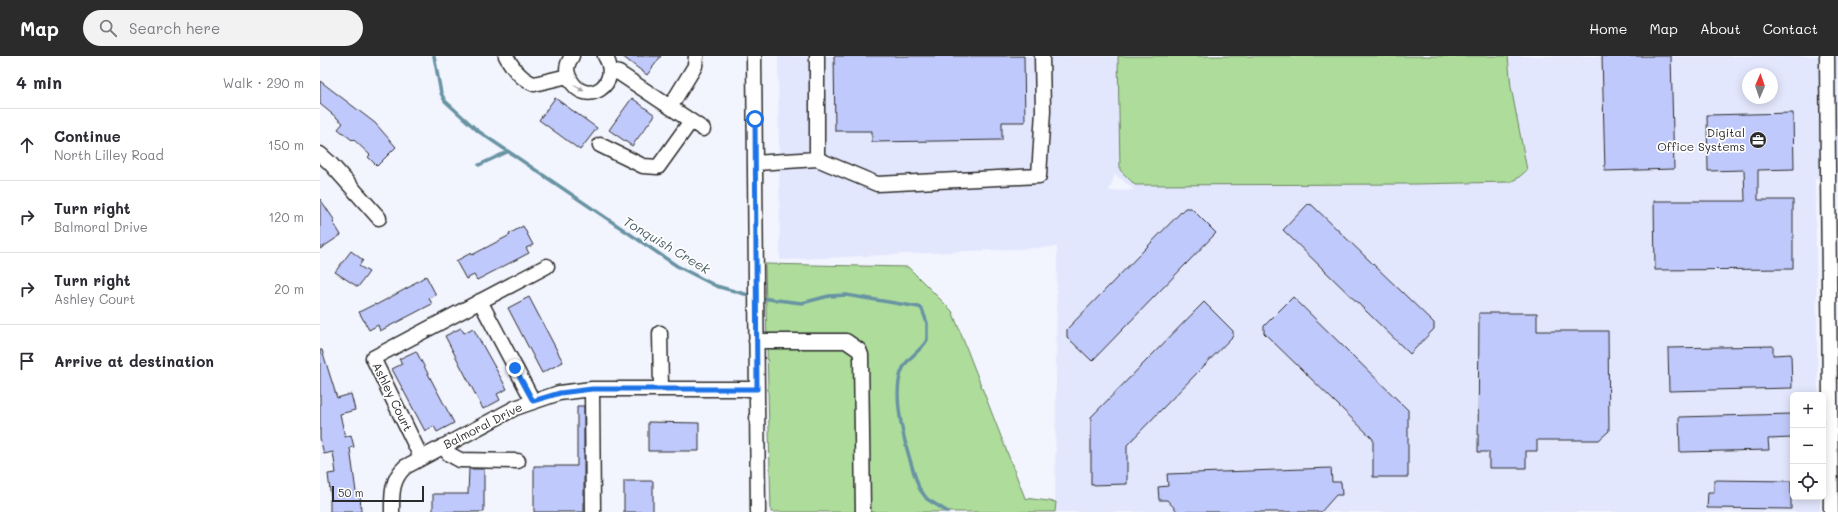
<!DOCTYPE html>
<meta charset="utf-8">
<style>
:root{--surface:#fff;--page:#f2f2f3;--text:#2b2b33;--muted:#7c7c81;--line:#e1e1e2;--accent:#2b2b2b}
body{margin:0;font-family:Mali,sans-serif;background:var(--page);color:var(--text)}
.controls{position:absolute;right:12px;bottom:12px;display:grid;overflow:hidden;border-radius:6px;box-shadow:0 2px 10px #0003}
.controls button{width:36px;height:36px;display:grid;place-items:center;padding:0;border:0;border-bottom:1px solid var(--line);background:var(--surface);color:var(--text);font:20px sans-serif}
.compass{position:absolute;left:1422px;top:12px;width:36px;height:36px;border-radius:50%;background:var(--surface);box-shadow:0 2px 10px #0003;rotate:2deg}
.scale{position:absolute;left:12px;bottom:10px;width:92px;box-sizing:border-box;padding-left:4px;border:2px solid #2b2b2b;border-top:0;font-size:11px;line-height:14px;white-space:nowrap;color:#2b2b2b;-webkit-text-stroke:3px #fff;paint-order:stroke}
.stop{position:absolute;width:12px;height:12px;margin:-9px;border:3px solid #1a73e8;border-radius:50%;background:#fff}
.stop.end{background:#1a73e8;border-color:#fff;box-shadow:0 1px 4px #0008}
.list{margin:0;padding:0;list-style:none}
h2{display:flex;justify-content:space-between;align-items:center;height:52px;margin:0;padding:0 16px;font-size:17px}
h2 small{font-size:13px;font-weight:400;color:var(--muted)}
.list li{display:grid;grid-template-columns:26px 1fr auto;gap:12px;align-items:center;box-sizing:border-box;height:72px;padding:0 16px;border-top:1px solid var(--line)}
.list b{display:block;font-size:15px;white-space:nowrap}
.list p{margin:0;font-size:13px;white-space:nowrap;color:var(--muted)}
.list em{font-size:13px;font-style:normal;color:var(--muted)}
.icon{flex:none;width:22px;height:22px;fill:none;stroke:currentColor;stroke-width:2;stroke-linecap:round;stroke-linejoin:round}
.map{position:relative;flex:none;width:1518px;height:456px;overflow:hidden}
header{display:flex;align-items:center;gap:24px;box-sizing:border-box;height:56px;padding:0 20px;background:var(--accent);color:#fff}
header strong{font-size:19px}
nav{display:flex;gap:22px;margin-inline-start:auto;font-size:14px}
.search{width:280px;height:36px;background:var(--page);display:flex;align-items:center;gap:10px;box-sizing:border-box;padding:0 14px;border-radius:22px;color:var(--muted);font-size:15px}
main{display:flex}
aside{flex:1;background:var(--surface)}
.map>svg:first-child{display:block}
.built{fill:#e3e7fd;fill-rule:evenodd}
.green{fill:#addc9b;stroke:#6c8463}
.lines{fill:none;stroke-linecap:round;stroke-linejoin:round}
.stream{stroke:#6893a3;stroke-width:3.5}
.building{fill:#c0c9fb;stroke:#2b2b2b}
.minor-casing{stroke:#2b2b2b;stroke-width:17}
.minor{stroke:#fff;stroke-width:14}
.oneway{fill:#a0a0a0}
.route{stroke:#1a73e8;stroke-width:5}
.labels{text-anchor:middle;stroke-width:3.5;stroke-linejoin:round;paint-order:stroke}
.poi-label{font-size:12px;fill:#2b2b2b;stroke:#fff;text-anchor:end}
.street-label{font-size:12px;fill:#2b2b2b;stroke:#fff}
.water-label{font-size:13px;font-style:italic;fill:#4a5f67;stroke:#fff}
</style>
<header>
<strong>Map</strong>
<div class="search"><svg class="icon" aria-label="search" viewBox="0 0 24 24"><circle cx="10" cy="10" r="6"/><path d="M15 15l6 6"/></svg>Search here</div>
<nav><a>Home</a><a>Map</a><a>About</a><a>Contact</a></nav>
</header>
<main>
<aside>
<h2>4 min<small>Walk · 290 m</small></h2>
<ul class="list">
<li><svg class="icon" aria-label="ahead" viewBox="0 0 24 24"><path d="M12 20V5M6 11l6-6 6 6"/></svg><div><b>Continue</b><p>North Lilley Road</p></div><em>150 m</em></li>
<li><svg class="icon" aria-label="right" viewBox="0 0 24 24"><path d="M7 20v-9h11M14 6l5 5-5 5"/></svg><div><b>Turn right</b><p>Balmoral Drive</p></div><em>120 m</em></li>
<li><svg class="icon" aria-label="right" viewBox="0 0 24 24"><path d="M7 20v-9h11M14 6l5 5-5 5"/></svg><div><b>Turn right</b><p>Ashley Court</p></div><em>20 m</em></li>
<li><svg class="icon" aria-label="arrive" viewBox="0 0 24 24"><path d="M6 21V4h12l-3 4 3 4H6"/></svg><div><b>Arrive at destination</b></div></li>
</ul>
</aside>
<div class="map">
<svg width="1518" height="456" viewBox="0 0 1518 456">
<rect width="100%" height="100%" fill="#f2f4fe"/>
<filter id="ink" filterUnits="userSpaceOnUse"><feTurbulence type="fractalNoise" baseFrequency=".025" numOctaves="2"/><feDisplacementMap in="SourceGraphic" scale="8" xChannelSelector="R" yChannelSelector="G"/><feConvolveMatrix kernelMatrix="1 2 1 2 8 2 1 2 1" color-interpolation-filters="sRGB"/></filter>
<g filter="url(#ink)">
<path class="built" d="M458 0H1518V123H1495L1498 339H1473V441H1500V456H735L737 191 460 204ZM1428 18H1452V42H1428ZM795 118 813 133V134L789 135Z"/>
<path class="green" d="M798 0H1188L1191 31 1207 114 1198 122 1190 126 1097 128 815 129 800 114Z
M445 208 588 211 632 255 705 442 736 446 735 456H451Z"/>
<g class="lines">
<path class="stream" d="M114 0 121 37 125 45 158 75 357 210 396 230 432 240
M159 109 187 96
M440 242 482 247 509 240 526 239 599 251 602 253 607 267V284C601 295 588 301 583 312 569 340 589 403 599 432L607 443 628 456"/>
</g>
<path class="building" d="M302 0H341L327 19Z
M514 0H704L705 66H682V84L552 86V75H515Z
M1282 0H1351L1354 113 1285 115Z
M0 25 55 67 76 91 57 110 48 101 50 99 33 83 32 84 18 73 23 67 0 48Z
M235 42 277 72 260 94 219 64Z
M312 42 335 59 312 90 289 74Z
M1473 57 1474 113 1438 114V144H1473V213L1335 214 1334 145H1425L1424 114 1388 115 1387 59Z
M0 143 15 165 13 166 21 179 0 193Z
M988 148 992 149 1114 267V273L1090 298 963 174Z
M865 152H871L896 177 772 305 747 281V273Z
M203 170 213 189 206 192 209 197 157 224 154 219 146 223 136 205 151 197 152 199 190 179 189 178Z
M31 195 43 204 39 210 49 216 38 231 15 216Z
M106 220 116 239 109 242 112 248 60 275 58 269 49 274 39 256 55 248 56 249 93 229V228Z
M209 241 243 306 222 317 188 252Z
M973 241 1088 354V421H1053V383L944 277V270Z
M884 246 913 275V280L807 389V428L771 429V361Z
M1159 257H1217V275H1288L1289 375 1279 384H1217V395H1206V412H1169V396H1158Z
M141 272 144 277 153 272 187 333 177 338 180 344 163 353 125 280Z
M1453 290V299L1471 298 1472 332 1349 335 1348 292Z
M0 294H2L17 342 31 338 35 354 20 358 25 381 31 379 34 391 30 392 36 436H40L41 456H10V443H11L8 418 16 417 13 396 4 398 0 382Z
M96 295 134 367 117 376 114 370 105 375 72 313 82 308 79 303Z
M257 350H264V456H214V410H257Z
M1472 358V382L1448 383 1449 394 1360 396 1359 361Z
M328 366 379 367V395H328Z
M1011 412 1012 426H1021L1022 439H1016L1001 456H858L847 444H839L838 431 848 430 847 418Z
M149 413H164V456H113V438H148Z
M1394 424 1471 425V453L1387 452 1388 436H1394Z
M304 425H333V456H304Z"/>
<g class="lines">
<g class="minor-casing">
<path id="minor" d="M186 0C192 11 202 24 214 28L248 20
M252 0C247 8 245 14 250 23 265 53 303 28 285 0
M434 0 438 456
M1507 0 1511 456
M291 15 299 17 383 73
M350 51 375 10 376 0
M280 89 323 110 338 111 371 65
M0 98 10 107 59 162
M497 103V0
M435 107 497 103 557 128 719 120 723 55 722 0
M160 245 213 345
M340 277 341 333
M436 285H526L539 294 541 299 543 456
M272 333 273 456
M123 390 129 398 140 404 198 405
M101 401 53 302 227 210
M72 456C72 439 71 424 85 411L195 352 239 337 272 333H437"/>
</g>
<use href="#minor" class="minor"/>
</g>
<defs><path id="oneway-solid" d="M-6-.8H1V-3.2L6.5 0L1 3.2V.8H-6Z"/></defs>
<use class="oneway" href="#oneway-solid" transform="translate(259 32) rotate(31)"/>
</g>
<g class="lines" filter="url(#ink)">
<path class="route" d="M195 312 213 345 240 337 272 333H437L435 63"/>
</g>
<defs>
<g id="office-disc" transform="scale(0.9)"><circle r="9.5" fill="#2b2b2b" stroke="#fff"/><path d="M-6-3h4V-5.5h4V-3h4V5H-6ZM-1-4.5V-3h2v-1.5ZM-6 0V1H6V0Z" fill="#fff"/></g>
</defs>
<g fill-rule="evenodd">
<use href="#office-disc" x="1438" y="84"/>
</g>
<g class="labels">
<g class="poi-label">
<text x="1425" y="81">Digital<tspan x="1425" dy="14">Office Systems</tspan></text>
</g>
<g class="street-label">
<text transform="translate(72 341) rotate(64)" y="4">Ashley Court</text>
<text transform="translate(163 370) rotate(-27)" y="4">Balmoral Drive</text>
</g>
<g class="water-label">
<text transform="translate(347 189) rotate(31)" y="5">Tonquish Creek</text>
</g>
</g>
</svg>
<div class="controls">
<button>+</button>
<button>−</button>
<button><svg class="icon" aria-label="locate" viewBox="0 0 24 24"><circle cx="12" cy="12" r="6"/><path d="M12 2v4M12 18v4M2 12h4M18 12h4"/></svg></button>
</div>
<svg class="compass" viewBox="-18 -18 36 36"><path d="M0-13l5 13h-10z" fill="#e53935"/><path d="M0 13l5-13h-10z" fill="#7c7c81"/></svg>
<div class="scale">50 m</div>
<div class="stop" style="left:435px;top:63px"></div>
<div class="stop end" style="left:195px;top:312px"></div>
</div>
</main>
